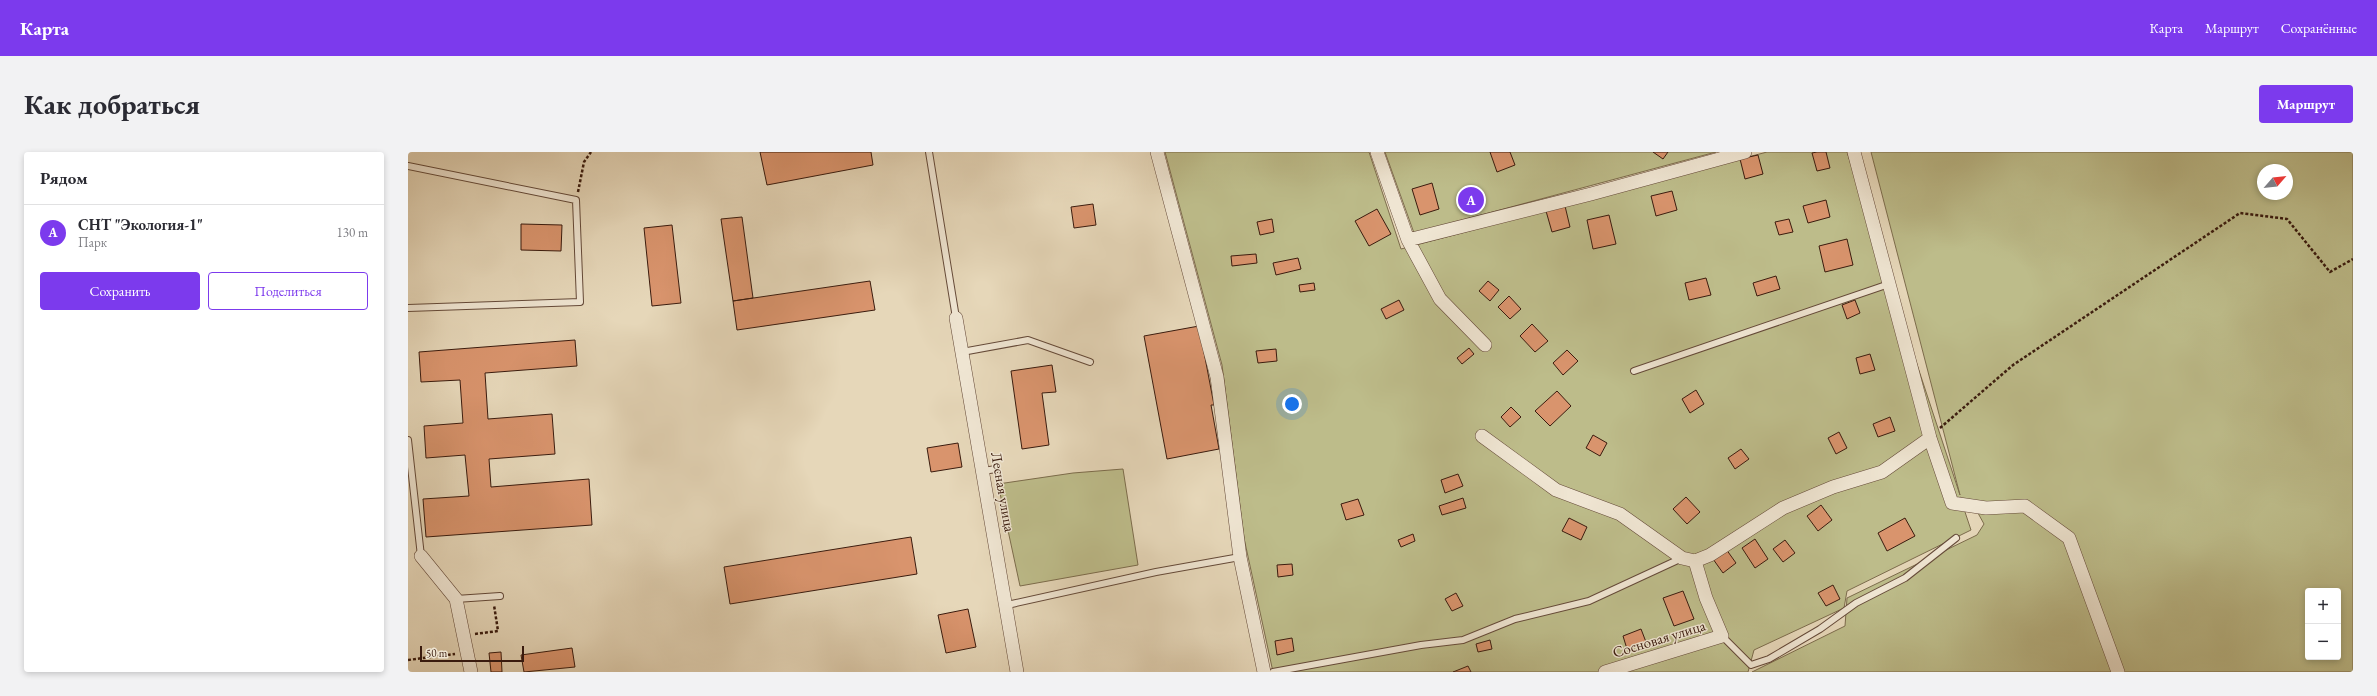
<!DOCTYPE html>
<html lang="ru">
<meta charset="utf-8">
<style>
:root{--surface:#fff;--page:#f2f2f3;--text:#2b2b33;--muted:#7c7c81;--line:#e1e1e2;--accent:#7c3aed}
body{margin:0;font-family:"EB Garamond",serif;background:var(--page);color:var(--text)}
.controls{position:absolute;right:12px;bottom:12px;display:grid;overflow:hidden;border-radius:4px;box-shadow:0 2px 6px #0003}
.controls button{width:36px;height:36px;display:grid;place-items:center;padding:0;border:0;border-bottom:1px solid var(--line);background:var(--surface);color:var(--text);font:20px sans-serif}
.compass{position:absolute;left:1849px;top:12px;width:36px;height:36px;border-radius:50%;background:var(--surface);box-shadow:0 2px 6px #0003;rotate:62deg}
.scale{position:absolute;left:12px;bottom:10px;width:104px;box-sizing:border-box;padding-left:4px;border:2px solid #3a1b0e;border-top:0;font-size:11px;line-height:14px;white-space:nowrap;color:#3a1b0e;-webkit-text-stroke:3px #efe5d2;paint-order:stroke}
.you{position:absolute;left:884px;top:252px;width:14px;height:14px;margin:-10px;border:3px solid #fff;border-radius:50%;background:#1a73e8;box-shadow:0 0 0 6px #1a73e833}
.badge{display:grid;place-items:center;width:26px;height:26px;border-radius:50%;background:var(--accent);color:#fff;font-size:13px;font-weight:700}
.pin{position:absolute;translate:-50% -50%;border:2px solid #fff;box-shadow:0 1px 4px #0006}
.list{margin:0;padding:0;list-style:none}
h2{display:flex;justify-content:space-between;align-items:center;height:52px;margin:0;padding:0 16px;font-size:17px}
h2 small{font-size:13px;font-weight:400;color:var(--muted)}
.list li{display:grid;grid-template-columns:26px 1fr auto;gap:12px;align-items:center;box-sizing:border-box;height:56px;padding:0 16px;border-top:1px solid var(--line)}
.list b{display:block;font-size:15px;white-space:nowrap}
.list p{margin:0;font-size:13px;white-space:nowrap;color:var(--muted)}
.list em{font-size:13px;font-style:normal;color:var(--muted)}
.actions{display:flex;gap:8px;padding:12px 16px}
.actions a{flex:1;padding:9px 0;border:1px solid var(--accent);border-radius:4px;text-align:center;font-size:14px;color:var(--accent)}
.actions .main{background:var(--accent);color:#fff}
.map{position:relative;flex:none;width:1945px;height:520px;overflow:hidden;border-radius:4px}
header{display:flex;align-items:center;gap:24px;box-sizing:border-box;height:56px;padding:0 20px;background:var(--accent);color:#fff}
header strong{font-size:19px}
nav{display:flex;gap:22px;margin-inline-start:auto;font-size:14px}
.intro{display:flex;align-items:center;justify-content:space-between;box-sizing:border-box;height:96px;padding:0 24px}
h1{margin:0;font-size:28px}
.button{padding:10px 18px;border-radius:4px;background:var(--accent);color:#fff;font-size:14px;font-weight:700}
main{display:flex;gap:24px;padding:0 24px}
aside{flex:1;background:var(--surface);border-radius:4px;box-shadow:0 2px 6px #0003}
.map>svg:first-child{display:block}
.green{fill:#bdbc8a;stroke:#7c6c4c;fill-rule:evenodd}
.building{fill:#d9946d;stroke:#3a1b0e}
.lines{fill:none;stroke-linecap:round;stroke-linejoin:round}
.lane-casing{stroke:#654a39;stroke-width:8}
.street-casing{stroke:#654a39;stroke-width:14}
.path{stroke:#3a1b0e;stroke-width:2.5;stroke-dasharray:3 2;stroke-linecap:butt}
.lane{stroke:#efe5d2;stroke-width:6}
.street{stroke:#efe5d2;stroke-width:13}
.labels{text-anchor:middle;stroke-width:3;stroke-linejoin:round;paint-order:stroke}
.street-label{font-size:15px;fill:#3a1b0e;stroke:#efe5d2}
</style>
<header>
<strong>Карта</strong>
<nav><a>Карта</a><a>Маршрут</a><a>Сохранённые</a></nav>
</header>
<div class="intro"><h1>Как добраться</h1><a class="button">Маршрут</a></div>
<main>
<aside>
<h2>Рядом<small></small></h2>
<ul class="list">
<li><span class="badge">A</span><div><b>СНТ &quot;Экология-1&quot;</b><p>Парк</p></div><em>130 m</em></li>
</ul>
<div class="actions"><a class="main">Сохранить</a><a>Поделиться</a></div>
</aside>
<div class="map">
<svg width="1945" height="520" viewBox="0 0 1945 520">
<rect width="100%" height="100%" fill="#e6d7b9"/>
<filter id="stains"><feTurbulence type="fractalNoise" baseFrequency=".005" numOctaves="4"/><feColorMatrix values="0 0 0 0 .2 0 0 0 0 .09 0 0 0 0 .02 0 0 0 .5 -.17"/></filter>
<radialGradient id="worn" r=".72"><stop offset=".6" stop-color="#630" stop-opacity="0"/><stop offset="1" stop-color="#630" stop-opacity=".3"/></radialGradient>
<path class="green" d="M757 0H961L993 97 1359 0H1439L1552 343 1463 0H1945V520H1344L1437 474 1439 446 1569 383 1576 372 1565 352 1552 345 1563 378 1439 439 1436 456 1346 498 1340 520H865L836 386 814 213ZM1855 18H1879V42H1855ZM1900 439H1930V505H1900Z
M977 0H1308L1006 81Z
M715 317 730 413 612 434 590 332 665 321Z"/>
<path class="building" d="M352 0H463L465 13 359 33Z
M1082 0H1102L1107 13 1089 20Z
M1245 0H1260L1255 7Z
M1409 0H1418L1422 16 1409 19 1404 1Z
M1350 3 1355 22 1337 27 1332 7Z
M1024 31 1031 57 1012 63 1004 37Z
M1264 39 1269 58 1248 64 1243 44Z
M1418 48 1422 65 1400 71 1395 54Z
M685 52 688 73 666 76 663 55Z
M1157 54 1162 75 1144 80 1138 59Z
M969 57 983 82 961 94 947 69Z
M1201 63 1208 92 1185 97 1179 68Z
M334 65 345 146 325 149 313 67Z
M864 67 866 80 852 83 849 70Z
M1381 67 1385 80 1371 83 1367 70Z
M113 72 154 73 153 99 113 98Z
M264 73 273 151 244 154 236 76Z
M1439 87 1445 113 1417 120 1411 94Z
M848 102 849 111 824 114 823 104Z
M890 106 893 117 868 123 865 111Z
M1368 124 1372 137 1349 144 1345 131Z
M1298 126 1303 143 1281 148 1277 131Z
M462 129 467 158 329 178 325 149Z
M1080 129 1091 138 1082 149 1071 139Z
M906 131 907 138 892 140 891 133Z
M1101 144 1113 157 1102 167 1090 155Z
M991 148 996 158 978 167 973 157Z
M1447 148 1452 161 1439 167 1434 153Z
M1124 172 1140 189 1127 200 1112 184Z
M791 174 806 253H803L811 297 759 307 736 184Z
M167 188 169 214 77 221 80 267 144 262 147 302 81 307 83 335 181 327 184 373 18 385 15 347 61 344 57 303 18 306 16 274 55 271 52 228 13 230 11 200Z
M1061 196 1066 202 1054 212 1049 206Z
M868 197 869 209 850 211 848 199Z
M1159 198 1170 209 1155 223 1145 211Z
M1462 202 1467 218 1452 222 1448 206Z
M644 213 648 240 634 241 641 293 614 297 603 219Z
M1288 238 1296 252 1282 261 1274 247Z
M1149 239 1163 254 1142 274 1127 259Z
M1103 255 1113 265 1102 275 1093 265Z
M1482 265 1487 279 1470 285 1465 272Z
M1431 280 1439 296 1428 302 1420 286Z
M1185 283 1199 291 1192 304 1178 296Z
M550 291 554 315 523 320 519 296Z
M1333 297 1341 307 1327 317 1320 306Z
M1050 322 1055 334 1037 341 1033 328Z
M1278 345 1292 360 1279 372 1265 357Z
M1055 346 1058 356 1034 363 1031 354Z
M950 347 956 363 938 368 933 352Z
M1413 353 1424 368 1410 379 1399 364Z
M1161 366 1179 375 1173 388 1154 379Z
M1497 366 1507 384 1479 399 1470 381Z
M1005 382 1007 389 993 395 990 388Z
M503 385 509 422 322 452 316 415Z
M1347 387 1360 407 1347 416 1334 396Z
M1377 388 1387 401 1375 410 1365 397Z
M1318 397 1328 411 1315 421 1305 407Z
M884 412 885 423 870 425 869 413Z
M1425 433 1432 447 1418 454 1410 441Z
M1275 439 1286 467 1266 474 1255 446Z
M1048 441 1055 454 1044 459 1037 447Z
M560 457 568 495 538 501 530 463Z
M1233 477 1238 490 1219 497 1215 484Z
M884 486 886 499 869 503 867 489Z
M1082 488 1084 497 1070 500 1068 492Z
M164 496 167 515 116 520 113 503Z
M93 500 94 520H83L81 501Z
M1060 514 1063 520H1045Z"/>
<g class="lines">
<g class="lane-casing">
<path id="lane" d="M521 0 548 166
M0 14 168 48 172 150 0 156
M554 200 620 188 682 210
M1226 219 1481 132
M0 288 13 404
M575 319 588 317
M48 447 92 444
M599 453 748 420 832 405
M1314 484 1343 513 1361 507 1412 477 1448 451 1497 426 1548 386
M865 520 1013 493 1055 488 1107 467 1181 449 1274 406"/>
</g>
<g class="street-casing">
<path id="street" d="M749 0 809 225 832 405 856 520
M969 0 1000 88 1183 42 1337 0
M1446 0 1522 286 1544 351 1578 356 1617 354 1661 386 1710 520
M1000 88 1032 147 1077 193
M548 166 609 520
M1074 284 1148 338 1212 362 1274 406 1287 409
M13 404 48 447 63 520
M1197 520 1314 484 1298 446 1287 409 1302 403 1375 356 1425 335 1474 320 1522 286"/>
</g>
<path class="path" d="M170 40 176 10 183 0
M1532 276 1605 213 1832 61 1879 67 1922 120 1945 107
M67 482 90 479 86 453
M0 508 47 502"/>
<use href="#lane" class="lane"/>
<use href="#street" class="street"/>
</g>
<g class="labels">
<g class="street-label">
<text transform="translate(595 340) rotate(80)" y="5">Лесная улица</text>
<text transform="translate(1251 487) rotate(-17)" y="5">Сосновая улица</text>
</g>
</g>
<rect width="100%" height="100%" filter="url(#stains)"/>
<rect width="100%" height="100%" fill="url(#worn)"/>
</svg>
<div class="controls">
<button>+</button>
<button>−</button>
</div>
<svg class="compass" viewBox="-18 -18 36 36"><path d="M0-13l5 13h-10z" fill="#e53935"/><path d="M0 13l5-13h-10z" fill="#7c7c81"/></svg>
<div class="scale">50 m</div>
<div class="you"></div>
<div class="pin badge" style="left:1063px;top:48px">A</div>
</div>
</main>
